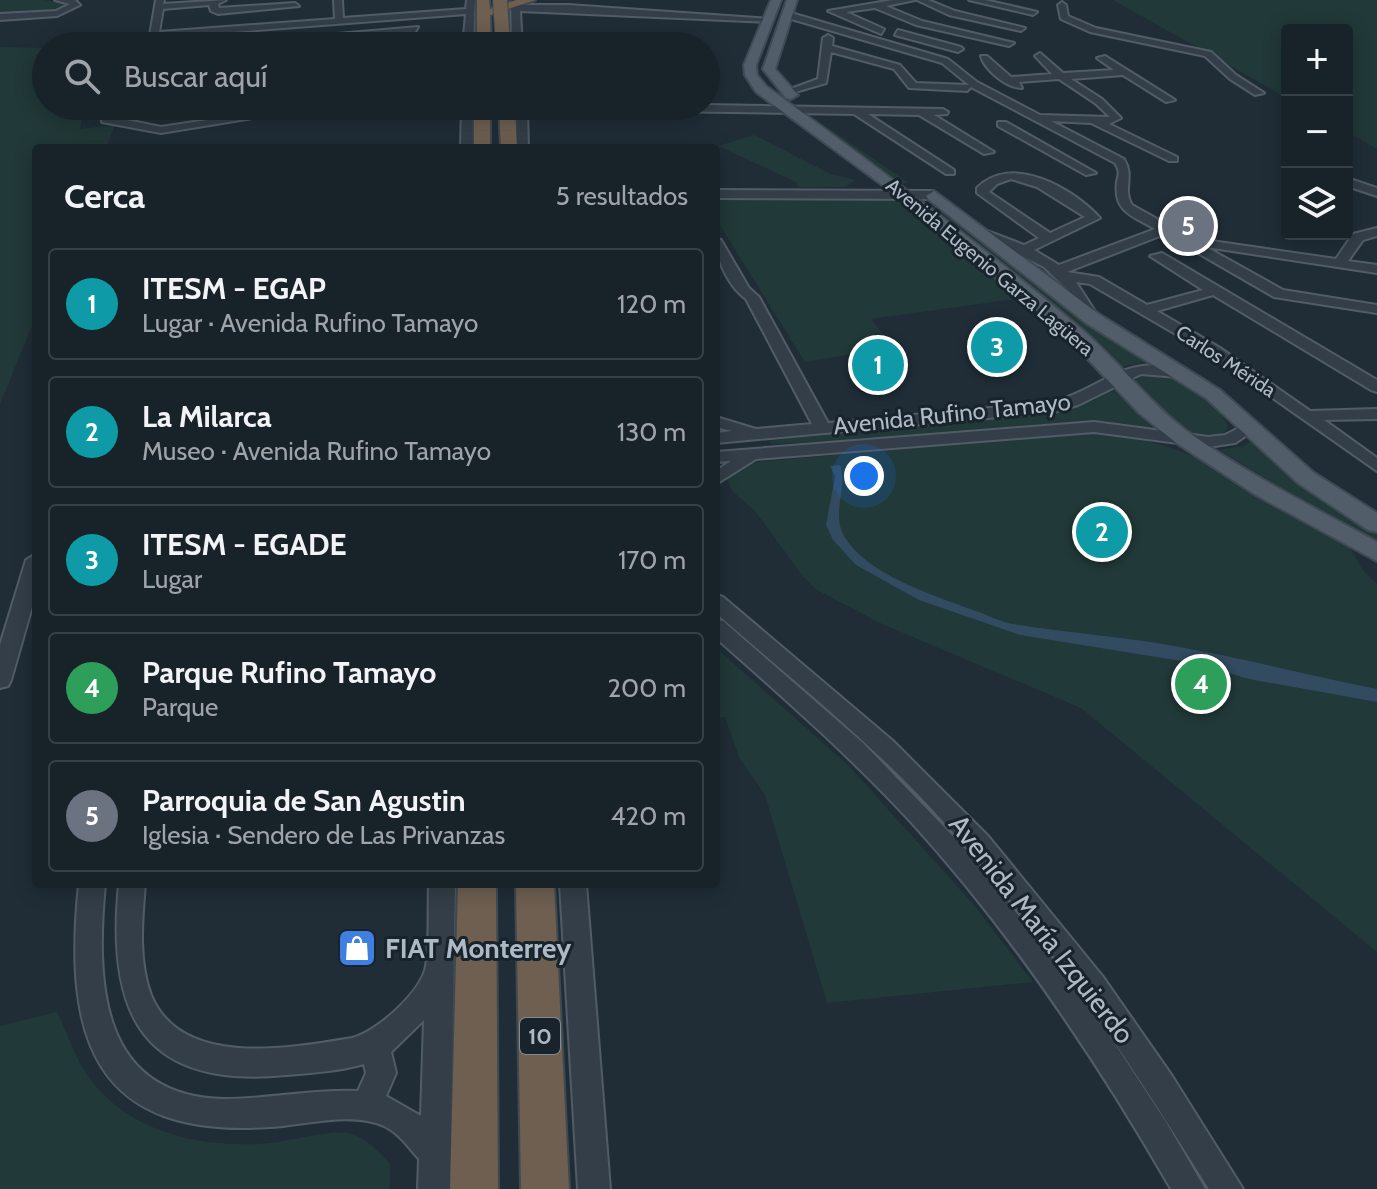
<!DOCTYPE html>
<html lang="es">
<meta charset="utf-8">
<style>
:root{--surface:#182229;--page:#252f35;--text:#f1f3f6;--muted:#9fa4a8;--line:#363f46;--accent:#b45309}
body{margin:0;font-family:Cabin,sans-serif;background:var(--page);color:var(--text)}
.controls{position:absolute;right:24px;top:24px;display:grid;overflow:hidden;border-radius:8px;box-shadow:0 4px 20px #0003}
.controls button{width:72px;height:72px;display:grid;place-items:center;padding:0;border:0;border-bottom:2px solid var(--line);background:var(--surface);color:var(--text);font:40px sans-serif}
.you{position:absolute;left:864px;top:476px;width:28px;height:28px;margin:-20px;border:6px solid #fff;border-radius:50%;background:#1a73e8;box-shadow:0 0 0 12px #1a73e833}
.badge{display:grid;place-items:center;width:52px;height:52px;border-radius:50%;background:var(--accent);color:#fff;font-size:26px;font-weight:700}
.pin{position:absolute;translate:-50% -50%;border:4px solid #fff;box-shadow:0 2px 8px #0006}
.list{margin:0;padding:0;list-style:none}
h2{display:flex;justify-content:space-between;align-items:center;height:104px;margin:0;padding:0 32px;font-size:34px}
h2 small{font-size:26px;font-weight:400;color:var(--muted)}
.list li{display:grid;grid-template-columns:52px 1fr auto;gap:24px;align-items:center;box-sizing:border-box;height:112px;margin:0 16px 16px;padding:0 16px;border:2px solid var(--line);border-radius:8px}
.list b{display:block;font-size:30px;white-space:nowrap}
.list p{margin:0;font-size:26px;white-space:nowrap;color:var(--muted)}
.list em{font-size:26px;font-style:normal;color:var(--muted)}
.icon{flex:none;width:44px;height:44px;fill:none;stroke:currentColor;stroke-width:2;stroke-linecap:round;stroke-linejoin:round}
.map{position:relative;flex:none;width:1377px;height:1189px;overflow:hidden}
.search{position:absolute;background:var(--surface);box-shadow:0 4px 20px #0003;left:32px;top:32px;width:688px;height:88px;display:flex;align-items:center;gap:20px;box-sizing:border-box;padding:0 28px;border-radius:44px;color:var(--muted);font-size:30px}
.panel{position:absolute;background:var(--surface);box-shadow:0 4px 20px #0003;left:32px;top:144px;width:688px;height:744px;border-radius:8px}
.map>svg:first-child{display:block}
.green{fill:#213938}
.water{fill:#324b60}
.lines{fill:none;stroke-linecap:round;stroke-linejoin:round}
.minor-casing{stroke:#515c66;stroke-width:4}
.major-casing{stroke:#404a54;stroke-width:4}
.highway-casing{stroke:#3e4952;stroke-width:4}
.minor{fill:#333e48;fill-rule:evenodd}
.major{fill:#515d68;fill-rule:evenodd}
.highway{fill:#6e5f50;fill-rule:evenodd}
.highway-bridge-casing{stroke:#3e4952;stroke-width:16;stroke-linecap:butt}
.highway-bridge{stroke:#6e5f50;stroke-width:14}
.labels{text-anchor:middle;stroke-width:6;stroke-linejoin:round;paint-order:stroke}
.far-street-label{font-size:20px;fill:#adb9c5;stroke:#19232c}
.shield{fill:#19232c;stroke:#818c97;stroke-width:2}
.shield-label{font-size:22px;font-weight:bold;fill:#adb9c5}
.street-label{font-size:24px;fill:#adb9c5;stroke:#19232c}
.near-street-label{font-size:28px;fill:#adb9c5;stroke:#19232c}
.near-poi-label{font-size:28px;font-weight:bold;fill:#adb9c5;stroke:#19232c;text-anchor:start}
</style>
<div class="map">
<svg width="1377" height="1189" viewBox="0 0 1377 1189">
<rect width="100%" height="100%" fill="#202d37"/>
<path class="green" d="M0 0H43L72 4 54 13 0 17Z
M1113 0H1377V149L1347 132V30H1287V98Z
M0 47 46 48V106H84L80 129 115 125 106 148H36V316L0 404Z
M807 117 814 118 909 183 899 184Z
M754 135 831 174 855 180 846 187H798L796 182 718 146Z
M716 197 896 199 1021 298 871 319 893 347 805 362 716 219Z
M935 205 943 207 1085 323 1148 361 1115 369 930 208Z
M1148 374C1177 375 1216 399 1228 426L1226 431C1190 450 1155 408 1134 383L1138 377Z
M1109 387 1150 423 1151 429C1092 417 1034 425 974 430 907 436 839 442 772 444L770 441 827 432 1060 412 1095 400Z
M1076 433C1167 434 1215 464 1291 509 1307 519 1331 528 1344 541 1357 555 1359 572 1377 583V952L1081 708 882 624 817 590 802 575 755 511 732 491 727 479 757 462Z
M1252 441H1257L1307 490 1377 534V546L1219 450 1243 446Z
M716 648 849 766 975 906 1033 982 827 1003 765 795 739 757 725 717 716 718Z
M57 1012C67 1032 74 1055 86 1073 126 1135 211 1151 279 1142 297 1139 337 1129 352 1134 369 1140 379 1152 390 1164V1189H0V1026Z"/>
<path class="water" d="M840 465C848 487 831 514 844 536 867 575 933 595 973 610 986 614 1000 622 1013 624 1062 632 1114 636 1163 644 1235 656 1306 675 1377 689V702L1249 679 1194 663 1020 635 919 600 856 565 833 540 826 525 835 477 830 466Z"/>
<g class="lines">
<g class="minor-casing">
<path id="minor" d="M55 0H75L80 5 57 16 0 20V14L56 11 70 4Z
M156 0H164L163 4 226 0 218 4 219 8 295 3 299 6 218 14 211 11 209 5 163 9 159 32 335 19 334 0H342L343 18 466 9 467 0H475L473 46H463L466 14 154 38 150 35Z
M511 0H519V5H568L771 19 767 22 520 11 522 46H512Z
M893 0H915L886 6 922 21 1014 43 1009 46 916 25 875 8 846 12 884 29 881 34 828 11Z
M917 0H928L955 11 1025 28 1021 31 949 15Z
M969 0H985L1037 12 1033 15Z
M1062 2 1066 5 1068 16 1096 28 1211 52 1236 75 1264 93 1255 95 1230 79 1205 56 1090 32 1061 19 1058 5Z
M791 13 948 59 977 82 1040 115 1110 117 1095 103 1059 79 1019 82 1022 88C1006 88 984 69 981 56H987L1011 77 1052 74 1035 56 1040 53 1063 73 1114 70 1097 58 1105 56 1175 100 1166 102 1123 75 1071 79 1102 99 1121 118 1109 124 1177 157V161H1169L1091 123 1051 121 1124 159C1135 177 1122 189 1132 205L1191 238 1336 259 1353 234 1377 228V236L1363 240 1348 261 1377 265V273L1206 247 1283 290 1377 305V313L1274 297 1165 234 1067 272 1099 277 1147 305 1203 290 1150 256 1162 253 1377 380V392L1371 390 1213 295 1157 311 1220 348 1310 411 1377 409V419L1324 420 1377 458V471L1210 354 1090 284 1076 282 1100 319 1098 322H1088L1068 290 1044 267 979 234 985 230 1024 245 1039 238 977 193V188C1011 153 1073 188 1100 218L1034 250 1059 265 1155 229C1133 216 1113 212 1117 182 1119 174 1120 171 1115 163L971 87 967 91 909 88 894 69 831 52 826 83 785 95V91L818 79 823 38 828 35 833 38 832 46 900 65 916 83 969 85 942 63 788 18ZM1011 179 1037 187 1085 217 1050 233 989 192 997 184Z
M418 27 415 32 296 41 291 38Z
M898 30 961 47 963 49 958 52 895 35Z
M412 41 415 46H384Z
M123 42 126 43 128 46H118Z
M706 105 943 109 948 112 947 114 934 115 994 152 984 154 919 115 868 114 954 170V174H946L854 114 527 109 528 148H516L517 106Z
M103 106H113L112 117 161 127 300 106H326L161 133 102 122Z
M462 106H472L473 148H461Z
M998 122H1006L1096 173 1086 175 998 126Z
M1347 178 1377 188V196L1347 186Z
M716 190 932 191 938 195 932 199 716 198Z
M716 239 721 240 749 288 759 297 828 423 1053 402C1106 387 1121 354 1184 369L1186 372 1178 377 1141 374 1078 405 1054 412 716 443V433L732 431 716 427V417L756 429 812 424 746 299C729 287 716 260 716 239Z
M1094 422 1208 437 1225 435 1251 422 1259 427 1235 443 1208 447 1094 432 756 459 716 484V471L731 461 716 462V452Z
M36 554V593L11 680 8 686 0 688V645L26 560Z
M716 595 723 597 893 741 988 836 1103 977 1172 1076 1243 1189H1209C1126 1055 1039 924 931 808 865 737 789 677 716 613Z
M716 619 723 621 863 743 973 857 1094 1012 1166 1122 1205 1189H1171C1096 1059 1012 933 911 822 850 756 783 697 716 638Z
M79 884H105C96 980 98 1096 224 1099 269 1099 314 1089 358 1091L366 1073 364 1064C339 1071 312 1073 286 1075 142 1089 106 1014 119 884H145C142 920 138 960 151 995 181 1069 291 1048 352 1038 377 1032 422 991 426 966 430 940 428 911 429 884H455L450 1189H418L419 1159C409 1148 399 1133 384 1126 352 1111 305 1125 270 1127 93 1139 63 1038 79 884ZM424 1020 421 1116 386 1096 396 1073 391 1052Z
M560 884H586L610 1189H578Z"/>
</g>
<g class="major-casing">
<path id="major" d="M771 0H781L756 65 757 75 766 86C872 163 978 242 1079 327 1118 360 1147 401 1188 432 1247 474 1313 507 1377 542V561L1256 495 1175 442 1139 413 1066 336 900 198 756 92 745 75 744 65Z
M787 0H797L775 69 798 95 791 99 786 98 763 69Z
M934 191 1100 315 1220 390 1314 473 1377 513V532L1368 530 1298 483 1206 398 1086 323 928 199 926 196Z"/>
</g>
<g class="highway-casing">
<path id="highway" d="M477 0H489L490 9 516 0H535L490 15 491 46H477Z
M474 106H490V148H474Z
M499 106H515L517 148H501Z
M458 884H496L498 1189H450Z
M516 884H554L569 1189H521Z"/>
</g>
<use href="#minor" class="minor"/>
<use href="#major" class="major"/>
<use href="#highway" class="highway"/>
<g class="highway-bridge-casing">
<path id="highway-bridge" d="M500 0 503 44"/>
</g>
<use href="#highway-bridge" class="highway-bridge"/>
</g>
<defs>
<g id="shop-square" transform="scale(2)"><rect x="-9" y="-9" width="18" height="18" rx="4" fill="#3f7fe0" stroke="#19232c"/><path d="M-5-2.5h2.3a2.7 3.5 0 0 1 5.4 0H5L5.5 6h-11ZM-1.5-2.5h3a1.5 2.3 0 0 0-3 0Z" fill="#fff"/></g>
</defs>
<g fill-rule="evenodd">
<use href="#shop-square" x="357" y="948"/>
</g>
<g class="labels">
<g class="far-street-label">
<text transform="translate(990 267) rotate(40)" y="7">Avenida Eugenio Garza Lagüera</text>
<text transform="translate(1226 361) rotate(33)" y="7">Carlos Mérida</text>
</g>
<rect class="shield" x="520" y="1018" width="40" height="36" rx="6"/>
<g class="shield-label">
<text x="540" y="1044">10</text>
</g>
<g class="street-label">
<text transform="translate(952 414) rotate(-6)" y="8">Avenida Rufino Tamayo</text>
</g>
<g class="near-street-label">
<text transform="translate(1042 929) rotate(52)" y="10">Avenida María Izquierdo</text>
</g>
<g class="near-poi-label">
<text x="385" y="958">FIAT Monterrey</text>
</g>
</g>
</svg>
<div class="controls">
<button>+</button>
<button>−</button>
<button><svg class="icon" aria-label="layers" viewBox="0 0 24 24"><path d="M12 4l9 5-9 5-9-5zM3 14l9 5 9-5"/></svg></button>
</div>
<div class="you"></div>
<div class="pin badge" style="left:878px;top:365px;background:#0f9aa8">1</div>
<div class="pin badge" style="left:1102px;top:532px;background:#0f9aa8">2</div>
<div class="pin badge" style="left:997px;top:347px;background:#0f9aa8">3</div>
<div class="pin badge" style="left:1201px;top:684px;background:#2e9e5b">4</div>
<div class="pin badge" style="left:1188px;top:226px;background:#6b7280">5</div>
<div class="search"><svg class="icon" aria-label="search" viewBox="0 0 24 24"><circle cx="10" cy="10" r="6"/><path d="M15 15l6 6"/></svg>Buscar aquí</div>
<section class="panel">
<h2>Cerca<small>5 resultados</small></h2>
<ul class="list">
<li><span class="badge" style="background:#0f9aa8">1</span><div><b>ITESM - EGAP</b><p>Lugar · Avenida Rufino Tamayo</p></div><em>120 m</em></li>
<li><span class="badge" style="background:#0f9aa8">2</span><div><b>La Milarca</b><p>Museo · Avenida Rufino Tamayo</p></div><em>130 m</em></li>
<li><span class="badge" style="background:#0f9aa8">3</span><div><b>ITESM - EGADE</b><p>Lugar</p></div><em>170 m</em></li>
<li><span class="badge" style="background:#2e9e5b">4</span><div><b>Parque Rufino Tamayo</b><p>Parque</p></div><em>200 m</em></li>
<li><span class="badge" style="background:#6b7280">5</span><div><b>Parroquia de San Agustin</b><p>Iglesia · Sendero de Las Privanzas</p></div><em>420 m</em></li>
</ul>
</section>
</div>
